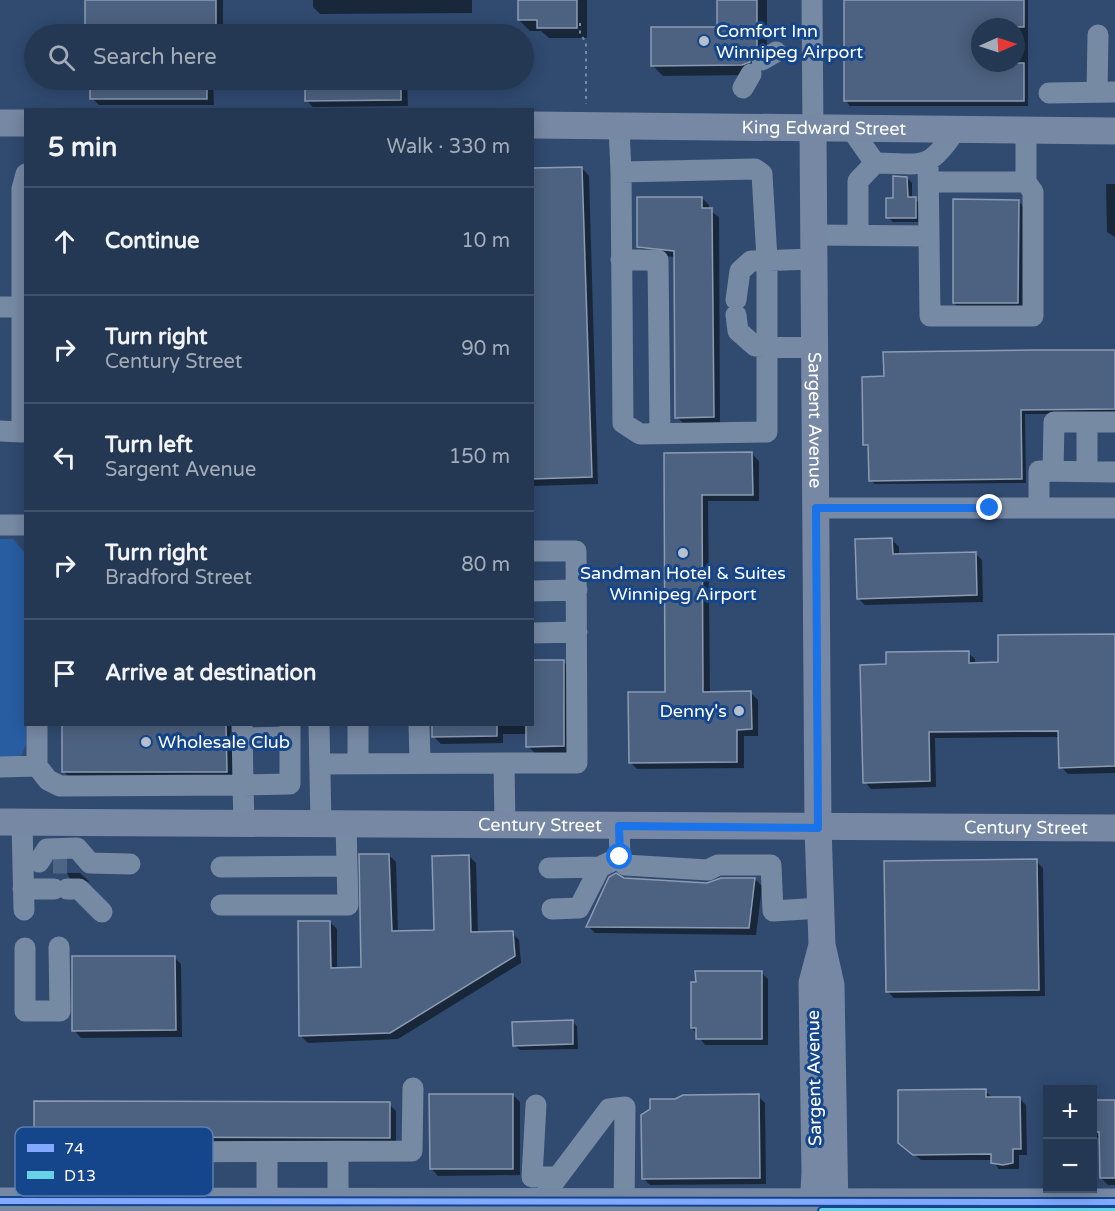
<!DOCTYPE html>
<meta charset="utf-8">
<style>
:root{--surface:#243854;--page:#2c3f5a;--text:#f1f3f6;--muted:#a3acb8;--line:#41526b}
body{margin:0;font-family:"Varela Round",sans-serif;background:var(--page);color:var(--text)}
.controls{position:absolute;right:18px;bottom:18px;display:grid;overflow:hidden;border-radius:0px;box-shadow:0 3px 15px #0003}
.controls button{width:54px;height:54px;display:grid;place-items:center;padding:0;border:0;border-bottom:2px solid var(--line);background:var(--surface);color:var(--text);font:30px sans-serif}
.compass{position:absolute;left:971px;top:18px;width:54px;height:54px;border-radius:50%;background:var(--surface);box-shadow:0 3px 15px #0003;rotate:87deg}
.stop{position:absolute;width:18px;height:18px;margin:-14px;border:4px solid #1a73e8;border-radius:50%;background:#fff}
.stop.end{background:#1a73e8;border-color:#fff;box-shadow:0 2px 6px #0008}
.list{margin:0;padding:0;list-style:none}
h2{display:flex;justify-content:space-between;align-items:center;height:78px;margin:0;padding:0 24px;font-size:26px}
h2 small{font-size:20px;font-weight:400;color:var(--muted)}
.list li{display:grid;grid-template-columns:39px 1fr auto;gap:18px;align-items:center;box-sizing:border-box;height:108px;padding:0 24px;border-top:2px solid var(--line)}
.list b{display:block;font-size:22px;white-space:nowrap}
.list p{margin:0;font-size:20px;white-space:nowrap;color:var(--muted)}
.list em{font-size:20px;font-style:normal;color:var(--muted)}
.icon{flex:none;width:33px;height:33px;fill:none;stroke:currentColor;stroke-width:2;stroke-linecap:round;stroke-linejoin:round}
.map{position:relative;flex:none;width:1115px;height:1211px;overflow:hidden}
.search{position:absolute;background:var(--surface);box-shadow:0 3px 15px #0003;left:24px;top:24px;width:510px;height:66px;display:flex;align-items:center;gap:15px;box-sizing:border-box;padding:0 21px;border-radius:33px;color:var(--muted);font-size:22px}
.panel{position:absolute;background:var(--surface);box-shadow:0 3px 15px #0003;left:24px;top:108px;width:510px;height:618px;border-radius:0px}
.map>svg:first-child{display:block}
.green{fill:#285da2}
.shadow{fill:#0007;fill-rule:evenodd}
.building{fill:#4d6280;stroke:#8b9bb3;stroke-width:1.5}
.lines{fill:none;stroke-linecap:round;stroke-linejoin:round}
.minor-tunnel{stroke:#4f6585;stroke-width:21;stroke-dasharray:21 10;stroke-linecap:butt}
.path{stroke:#778aa4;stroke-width:2;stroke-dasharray:3 4.5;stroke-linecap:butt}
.minor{stroke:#778aa4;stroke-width:21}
.major{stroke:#7688a3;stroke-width:27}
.bus-1-casing{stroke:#15468b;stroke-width:10}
.bus-2-casing{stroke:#15468b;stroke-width:10}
.bus-1{stroke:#80a9ff;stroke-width:6}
.bus-2{stroke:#67d2e5;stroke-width:6}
.route{stroke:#1a73e8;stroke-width:8}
.poi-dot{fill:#b7c0cd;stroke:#15468b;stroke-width:2}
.labels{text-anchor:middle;stroke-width:6;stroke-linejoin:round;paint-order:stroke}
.poi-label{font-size:18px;fill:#fff;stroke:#15468b;text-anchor:start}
.street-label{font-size:18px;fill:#fff;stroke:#15468b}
.key{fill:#15468b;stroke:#5b7eae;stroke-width:1.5}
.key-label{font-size:16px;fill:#fff}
</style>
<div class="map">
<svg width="1115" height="1211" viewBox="0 0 1115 1211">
<rect width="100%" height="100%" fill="#304a70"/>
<path class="green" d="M0 539H13L25 553 26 745 21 756 0 760Z"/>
<path class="shadow" d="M87 0H223V32H213V34H90Z
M313 0H472V13L320 14 313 7Z
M519 0H587V38H549L541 31H530L519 20Z
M719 0H767V59L753 75 663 76 652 65 719 28Z
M845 0H1028V106H850L845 100ZM980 27H1016V63H980Z
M91 80H213L214 105H99L92 98Z
M306 80H407L408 106 313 107 306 100Z
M582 168 589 176 598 484 532 486V170Z
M907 178 912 183V198L920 203V222H893L888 217Z
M1106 184H1115V237L1107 232Z
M702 198 709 205V210L719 217 720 424H684L677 417 675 257 646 254 639 247Z
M1018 201 1025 208 1024 310H961L954 303Z
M1115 352V414H1025L1026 483 875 484 870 480V450L865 445 885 378Z
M665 454H752L759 461V501H708L710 693H751L758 700V736H744V768L637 769 630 762 667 693Z
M892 540 899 547V555L975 553 982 560 983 602 865 605 858 598Z
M1115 636V773L1068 774 1061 767 1060 737 935 738 936 787 871 789 865 782 888 665 968 653 975 659V664L999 663Z
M563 661 570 668 571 753H535L528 746 527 734H503V743L441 744 434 737 433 724H532Z
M64 724H232L234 779H71L64 772Z
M389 855 396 862 398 933 436 932 469 856 476 863 478 934 512 933 519 940 521 963 398 1039 308 1043 301 1036 330 922 337 929V969H363Z
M1036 861 1043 868 1045 996 894 998 887 991Z
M67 873H80L90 882 70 879Z
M624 879 707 884 755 879 762 886 756 935 595 933 588 926Z
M174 957 181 964 182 1037 81 1038 74 1030Z
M761 972 768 979V1045H705L692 1028Z
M572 1021 577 1026 578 1049 520 1050 514 1045Z
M985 1091 992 1097 1019 1098 1026 1105 1027 1155H1019V1169H999L992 1160H921L907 1149Z
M513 1095 520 1102V1175L438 1176 431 1168Z
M758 1096 765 1103 766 1184 650 1185 643 1178Z
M1115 1101V1185H1108L1101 1178 1100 1138H1092V1102Z
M35 1103 389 1104 396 1111V1144L117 1143V1169L74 1183 75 1188 42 1187 35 1181Z"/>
<path class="building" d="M85 0H216V25H120V34H85Z
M518 0H577V28H537V20H518Z
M717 0H757V48L751 54 750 62 742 65 651 66V27H717Z
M844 0H1024V27H980V63H1024V101H844Z
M90 80H207V99H90Z
M305 80H401V100L305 101Z
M582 167 592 477 532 479V168Z
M893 176 907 177 908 197H916V218H886V198H893Z
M637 197H702V208H712L714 417 675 418 674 251 637 247Z
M953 199 1019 200 1018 303H953Z
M1033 350H1115V409L1021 410 1022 479 869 481 868 445H863L862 377 884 376 883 352Z
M752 452 753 495H702L703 692 751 691 752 729 737 730V762L629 763 628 692H665L664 453Z
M892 538 893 554 976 552 977 595 857 599 855 539Z
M1115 634V766L1059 768 1058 731 929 732 930 781 863 783 860 665 886 664V652L969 651V663L998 662V635Z
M532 660H564V746L526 747V724H532Z
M62 724H226L227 772H62Z
M432 724H497V736L432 737Z
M359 854H389L392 931 434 930 432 856 469 855 471 932 513 931 515 956 390 1033 299 1036 298 921H330L331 968 361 967Z
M1037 859 1039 990 886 992 884 861Z
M616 873 624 878 707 883 721 878H755L749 928 586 927 609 877Z
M72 956H175L176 1030 72 1031Z
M695 971H762V1039H696V1028H691V982H696Z
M573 1020V1044L513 1046 512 1022Z
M986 1089V1097H1020L1021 1149H1013V1163L1003 1165 991 1163V1154L913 1155 898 1143V1090Z
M429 1094H513V1169H430Z
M759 1094 760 1178 642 1179 641 1115 650 1109V1099H675L683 1095Z
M1092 1100H1115V1178H1100L1099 1132H1092Z
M34 1101 390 1102V1138L111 1137V1163L73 1166 68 1175 70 1181H34Z"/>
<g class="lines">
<path class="minor-tunnel" d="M53 863H67"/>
<path class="path" d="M580 23V34L586 42V104"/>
<path class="minor" d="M812 0 813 130
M762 60 776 52
M743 88 751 74
M1097 92 1098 35
M1049 93 1115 92
M619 127 621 172 755 169 762 174 767 259V432L640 434 623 423 621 172
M852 130 875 163C922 163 927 173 955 131
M929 182H1026V131
M814 235 929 236 928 163
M858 235V181L875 163
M929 236 930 316H1033V192L1026 182
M621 260H658L660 434
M736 300 740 271 751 261 814 259
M0 307H26
M736 315 738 331 755 346 815 348
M1087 422V472
M0 431 22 432V189L26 174
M1053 471 1054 422H1115
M816 508H1115
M1039 508V471L1115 472
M0 525H26
M532 591 577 590
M532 633 577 632
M242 724 243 785 290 784V724
M319 724 321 824
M358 724V762
M419 724 420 762
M243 738 290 737
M504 763H577L576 551H532
M320 764 504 763 505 825
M37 766 48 780 60 786 243 785 244 824
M0 767 37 766V724
M22 822 24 910
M619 826 620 857 625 865 708 870 718 865H771L773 911 821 908
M39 862 47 849 77 848 90 863 130 864
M221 867 347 866
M549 868 600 867 620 857
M23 889H54
M67 889H79L102 912
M221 905H348L346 824
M552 909 579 908 600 867
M25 948V1011H60L59 947
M536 1105 532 1177H557
M338 1152V1211
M81 1176H128
M127 1201 128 1152 412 1151 413 1088
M267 1203V1152
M547 1211 548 1190 609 1109 625 1107 624 1211"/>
<g class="major">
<path d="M0 123H26"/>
<path id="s1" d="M532 125 1115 131"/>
<path id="s2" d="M813 130 818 828 822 945 831 985 835 1211"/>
<path id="s3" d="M0 822 1115 828"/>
<path d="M0 1201 1115 1202"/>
<path d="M813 1211 815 1172 812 983 821 949"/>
</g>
<g class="bus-1-casing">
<path id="bus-1" d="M0 1201 1115 1202"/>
</g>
<g class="bus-2-casing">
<path id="bus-2" d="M822 1211H1115"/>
</g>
<use href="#bus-1" class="bus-1"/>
<use href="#bus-2" class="bus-2"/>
</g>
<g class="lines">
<path class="route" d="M620 857 619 826 818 828 816 508H990"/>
</g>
<g class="poi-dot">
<circle cx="704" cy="41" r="6"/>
<circle cx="683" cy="553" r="6"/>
<circle cx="739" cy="711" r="6"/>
<circle cx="146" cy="742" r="6"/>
</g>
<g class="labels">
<g class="poi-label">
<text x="716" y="37">Comfort Inn<tspan x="716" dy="21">Winnipeg Airport</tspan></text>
<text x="683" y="579" text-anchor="middle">Sandman Hotel &amp; Suites<tspan x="683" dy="21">Winnipeg Airport</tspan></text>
<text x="727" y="717" text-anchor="end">Denny's</text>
<text x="158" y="748">Wholesale Club</text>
</g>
<g class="street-label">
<text dy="6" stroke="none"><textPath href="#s1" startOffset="292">King Edward Street</textPath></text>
<text dy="6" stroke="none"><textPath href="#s2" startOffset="290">Sargent Avenue</textPath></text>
<text dy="6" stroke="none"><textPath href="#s3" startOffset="540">Century Street</textPath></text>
<text dy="6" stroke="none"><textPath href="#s3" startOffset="1026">Century Street</textPath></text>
<text transform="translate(814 1078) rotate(-91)" y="6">Sargent Avenue</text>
</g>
</g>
<rect x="15" y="1127" width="198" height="69" rx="9" class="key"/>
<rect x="27" y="1144" width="27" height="8" fill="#80a9ff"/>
<rect x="27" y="1171" width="27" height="8" fill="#67d2e5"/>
<g class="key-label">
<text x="64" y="1154">74</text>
<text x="64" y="1181">D13</text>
</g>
</svg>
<div class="controls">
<button>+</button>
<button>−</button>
</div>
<svg class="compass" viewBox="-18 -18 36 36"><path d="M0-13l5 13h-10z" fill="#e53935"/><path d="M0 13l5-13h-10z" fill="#a3acb8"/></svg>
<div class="stop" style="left:620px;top:857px"></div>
<div class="stop end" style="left:990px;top:508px"></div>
<div class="search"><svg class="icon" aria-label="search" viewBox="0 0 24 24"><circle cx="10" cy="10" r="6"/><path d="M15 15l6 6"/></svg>Search here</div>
<section class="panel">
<h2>5 min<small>Walk · 330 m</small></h2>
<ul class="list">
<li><svg class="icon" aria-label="ahead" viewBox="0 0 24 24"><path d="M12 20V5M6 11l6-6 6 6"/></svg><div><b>Continue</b></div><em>10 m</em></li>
<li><svg class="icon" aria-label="right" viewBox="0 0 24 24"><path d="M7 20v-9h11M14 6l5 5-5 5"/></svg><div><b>Turn right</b><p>Century Street</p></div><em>90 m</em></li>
<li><svg class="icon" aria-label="left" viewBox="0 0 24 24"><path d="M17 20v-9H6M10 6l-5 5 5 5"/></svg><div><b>Turn left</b><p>Sargent Avenue</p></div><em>150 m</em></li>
<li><svg class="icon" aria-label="right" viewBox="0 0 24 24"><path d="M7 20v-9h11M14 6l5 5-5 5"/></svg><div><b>Turn right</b><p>Bradford Street</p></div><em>80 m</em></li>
<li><svg class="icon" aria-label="arrive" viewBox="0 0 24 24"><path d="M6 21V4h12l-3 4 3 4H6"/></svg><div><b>Arrive at destination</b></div></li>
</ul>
</section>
</div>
